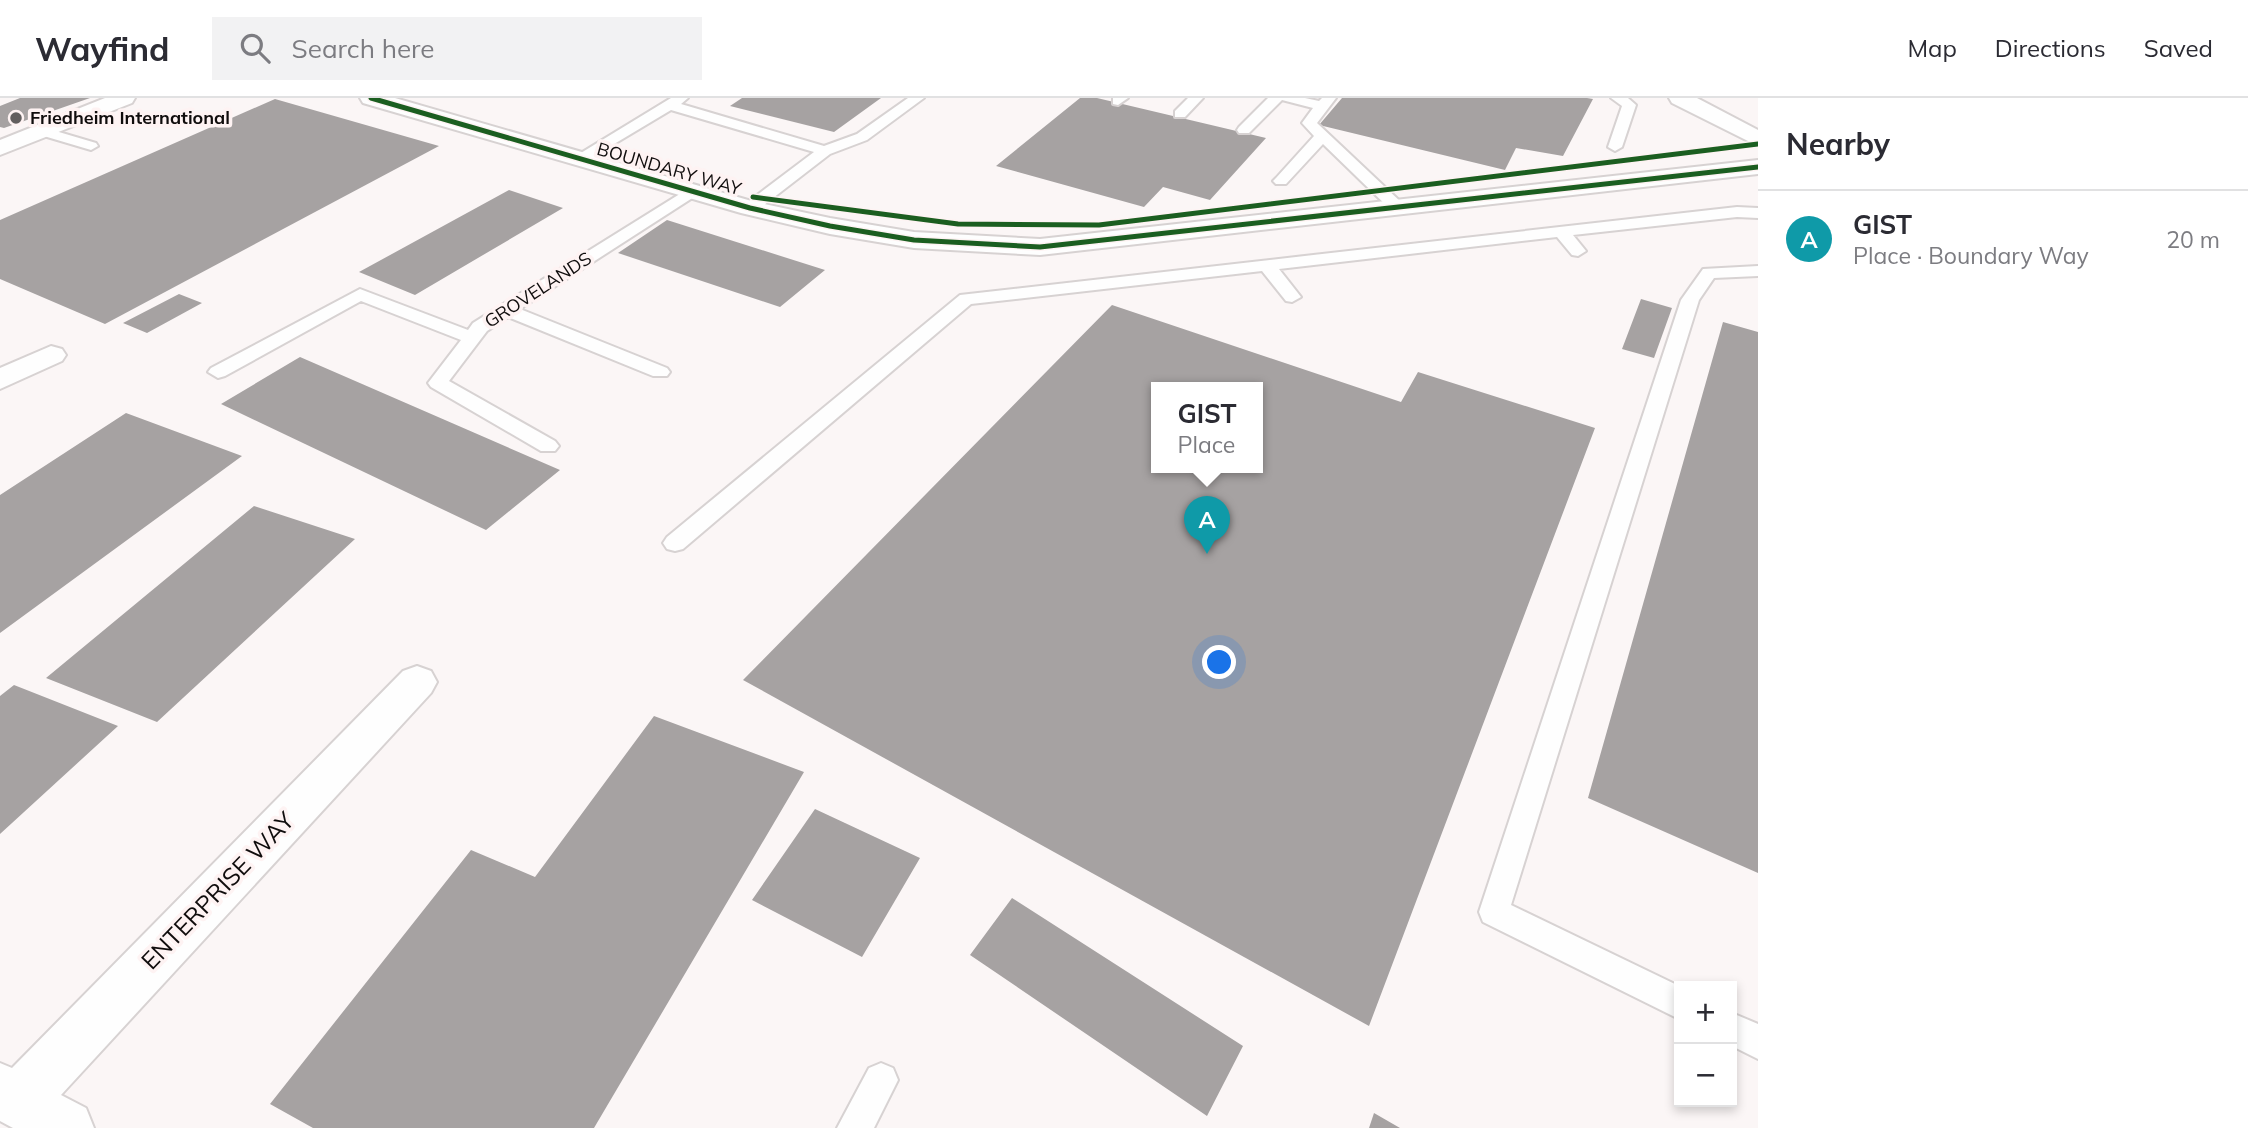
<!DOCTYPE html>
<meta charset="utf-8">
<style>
:root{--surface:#fff;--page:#f2f2f3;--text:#2b2b33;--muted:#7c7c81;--line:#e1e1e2;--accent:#0f766e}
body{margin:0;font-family:Mulish,sans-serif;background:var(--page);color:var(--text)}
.controls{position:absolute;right:21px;bottom:21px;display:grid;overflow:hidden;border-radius:0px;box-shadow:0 4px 10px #0003}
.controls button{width:63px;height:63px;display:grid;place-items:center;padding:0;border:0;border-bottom:2px solid var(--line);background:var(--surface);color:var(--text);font:35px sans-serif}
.you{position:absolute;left:1220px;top:565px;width:24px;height:24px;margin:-18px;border:5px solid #fff;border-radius:50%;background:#1a73e8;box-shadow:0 0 0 10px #1a73e833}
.badge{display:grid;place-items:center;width:46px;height:46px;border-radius:50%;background:var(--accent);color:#fff;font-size:23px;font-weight:700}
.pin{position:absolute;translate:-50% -58px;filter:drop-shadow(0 2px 4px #0008)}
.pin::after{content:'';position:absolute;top:37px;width:24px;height:21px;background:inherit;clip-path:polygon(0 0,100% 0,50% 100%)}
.popup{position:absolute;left:1151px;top:284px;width:112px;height:91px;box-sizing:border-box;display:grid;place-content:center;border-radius:0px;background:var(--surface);filter:drop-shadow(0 2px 5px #0005);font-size:23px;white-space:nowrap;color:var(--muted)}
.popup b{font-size:26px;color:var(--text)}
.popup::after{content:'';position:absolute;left:50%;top:100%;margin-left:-14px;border:14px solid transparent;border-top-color:var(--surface)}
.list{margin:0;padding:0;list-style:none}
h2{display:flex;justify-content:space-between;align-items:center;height:91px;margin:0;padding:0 28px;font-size:30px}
h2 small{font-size:23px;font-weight:400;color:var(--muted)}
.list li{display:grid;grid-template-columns:46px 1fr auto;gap:21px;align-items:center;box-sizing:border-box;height:98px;padding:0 28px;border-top:2px solid var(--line)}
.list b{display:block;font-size:26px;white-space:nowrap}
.list p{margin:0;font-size:23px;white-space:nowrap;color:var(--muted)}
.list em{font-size:23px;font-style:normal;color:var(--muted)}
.icon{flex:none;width:38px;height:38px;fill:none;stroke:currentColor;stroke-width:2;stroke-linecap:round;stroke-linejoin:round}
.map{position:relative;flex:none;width:1758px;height:1030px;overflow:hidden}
header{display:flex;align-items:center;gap:42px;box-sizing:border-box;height:98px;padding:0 35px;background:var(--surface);border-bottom:2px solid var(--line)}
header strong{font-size:33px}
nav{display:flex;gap:38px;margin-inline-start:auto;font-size:24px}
.search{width:490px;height:63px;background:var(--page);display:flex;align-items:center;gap:18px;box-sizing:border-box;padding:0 24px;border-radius:0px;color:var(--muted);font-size:26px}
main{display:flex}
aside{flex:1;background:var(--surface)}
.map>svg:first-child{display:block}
.building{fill:#a6a2a2;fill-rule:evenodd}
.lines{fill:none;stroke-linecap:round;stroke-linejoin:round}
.lane-casing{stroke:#d7d2d2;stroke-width:4}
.street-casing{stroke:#d7d2d2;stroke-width:4}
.secondary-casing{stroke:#d7d2d2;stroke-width:4}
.lane{fill:#fefefe;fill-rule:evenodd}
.street{fill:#fefefe;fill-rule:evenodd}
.secondary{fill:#fefefe;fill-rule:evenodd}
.cycleway-casing{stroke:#fef3f3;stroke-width:8}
.cycleway{stroke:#1b5e20;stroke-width:5}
.poi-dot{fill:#625f5f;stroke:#fef3f3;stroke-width:2.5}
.labels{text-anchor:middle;stroke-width:7;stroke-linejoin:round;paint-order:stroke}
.far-poi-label{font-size:18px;font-weight:bold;fill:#100d0d;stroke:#fef3f3;text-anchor:start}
.far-street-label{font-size:18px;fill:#100d0d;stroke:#fef3f3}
.near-street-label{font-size:24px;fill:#100d0d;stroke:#fef3f3}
</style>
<header>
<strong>Wayfind</strong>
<div class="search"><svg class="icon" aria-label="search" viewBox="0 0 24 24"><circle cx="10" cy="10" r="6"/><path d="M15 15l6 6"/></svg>Search here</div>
<nav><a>Map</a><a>Directions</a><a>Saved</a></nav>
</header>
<main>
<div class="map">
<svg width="1758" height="1030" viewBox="0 0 1758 1030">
<rect width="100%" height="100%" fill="#fbf6f6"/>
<path class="building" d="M20 0H90L4 30 0 29V8Z
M742 0H881L834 34 730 8Z
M1080 0H1097L1266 40 1210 102 1163 89 1144 109 996 68Z
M1342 0H1587L1593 1 1563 58 1516 50 1505 72 1319 27Z
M275 1 439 48 105 226 0 181V122Z
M509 92 563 110 415 197 359 174Z
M667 122 825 172 780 209 618 155Z
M179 196 202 205 147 235 123 225Z
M1641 201 1672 210 1654 260 1622 251Z
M1112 207 1401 304 1418 274 1595 330 1369 928 743 582ZM1156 290H1258V370H1156Z
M1723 224 1758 234V775L1588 700Z
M300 259 560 372 486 432 221 306Z
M126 315 242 358 0 535V397Z
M254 408 355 441 157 624 46 580Z
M14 587 118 628 0 736V598Z
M654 618 804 674 594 1030H313L270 1006 471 752 535 779Z
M815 711 920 760 862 859 752 802Z
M1012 800 1243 948 1207 1018 970 857Z
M1374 1015 1400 1030H1369Z"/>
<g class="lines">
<g class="lane-casing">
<path id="lane" d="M671 0H688L681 6 824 48 857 36 908 0H924L867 42 830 56 756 113H744L742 110 744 107 814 54 671 12 584 64 579 66 571 61Z
M1113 0H1128L1118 7 1113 6Z
M1188 0H1203L1185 19H1175V13Z
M1268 0H1305L1319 3 1322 0H1336L1317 25 1403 106 1405 109 1403 112H1391L1323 46 1286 86H1276L1273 83 1276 80 1314 38 1302 25 1313 10 1282 2 1249 35H1239L1237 32 1239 29Z
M1611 0H1628L1636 7 1622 49 1615 53 1608 49 1622 8Z
M42 29 96 45 98 48 91 52 37 36 35 33 37 30Z
M691 89 699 94 697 97 520 211 667 270 670 274 667 278H653L508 219 487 233 449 283 555 343 559 348 555 353H541L431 289 428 285 461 242 361 203 225 278 218 280 208 274 211 270 360 191 468 232 473 225 500 208Z
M1737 109 1758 110V120L1737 119 1573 137 1586 153 1578 158 1572 157 1557 139 1279 171 1301 199 1292 204 1286 203 1262 173 971 206 683 451 675 453 667 451 663 445 667 439 960 197Z
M1758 168V178L1714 180 1699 202 1511 807 1679 888V921L1483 824 1479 814 1681 202 1703 171Z
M1732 915 1758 926V961L1732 948Z
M881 965 893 970 898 982 874 1030H837L869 970Z"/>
</g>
<g class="street-casing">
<path id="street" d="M105 0H135L132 5 0 57V42Z
M1669 0H1697L1758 32V48L1672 5Z
M51 248 62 251 66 257 62 263 0 291V270Z
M417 568 431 573 437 584 431 595 61 997 86 1010 94 1030H13L0 1023V965L12 970 403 573Z"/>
</g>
<g class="secondary-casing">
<path id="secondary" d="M360 0H395L755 104 830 120 914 134 1040 141 1758 62V76L1040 157 914 150 830 136 741 115 363 5Z"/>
</g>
<use href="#lane" class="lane"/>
<use href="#street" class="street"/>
<use href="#secondary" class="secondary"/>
<g class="cycleway-casing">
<path id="cycleway" d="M371 0 750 110 830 128 914 142 1040 149 1758 69
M753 99 958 126 1099 127 1758 46"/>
</g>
<use href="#cycleway" class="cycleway"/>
</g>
<circle class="poi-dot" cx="16" cy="20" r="7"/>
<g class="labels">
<g class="far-poi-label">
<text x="30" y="26">Friedheim International</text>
</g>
<g class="far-street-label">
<text transform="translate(669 71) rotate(16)" y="6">BOUNDARY WAY</text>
<text transform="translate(538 192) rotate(-33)" y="6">GROVELANDS</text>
</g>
<g class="near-street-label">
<text transform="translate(218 793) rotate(-46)" y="8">ENTERPRISE WAY</text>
</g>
</g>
</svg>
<div class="controls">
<button>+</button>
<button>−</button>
</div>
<div class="you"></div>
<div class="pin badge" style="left:1207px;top:456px;background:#0f9aa8">A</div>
<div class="popup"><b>GIST</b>Place</div>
</div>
<aside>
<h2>Nearby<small></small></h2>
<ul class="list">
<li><span class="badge" style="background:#0f9aa8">A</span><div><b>GIST</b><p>Place · Boundary Way</p></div><em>20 m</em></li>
</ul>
</aside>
</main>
